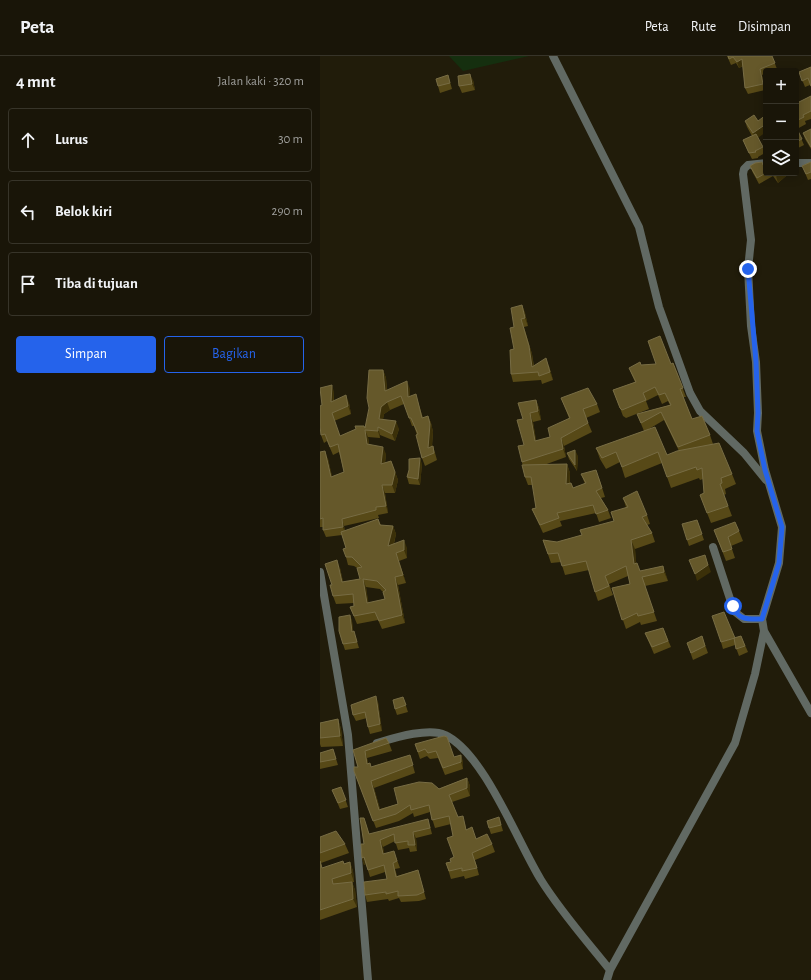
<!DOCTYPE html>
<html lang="id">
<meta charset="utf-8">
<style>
:root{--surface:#191508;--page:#262216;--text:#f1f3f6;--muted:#9f9f9c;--line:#373429;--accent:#2563eb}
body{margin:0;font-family:"Alegreya Sans",sans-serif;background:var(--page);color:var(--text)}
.controls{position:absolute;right:12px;top:12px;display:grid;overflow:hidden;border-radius:4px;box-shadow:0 2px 10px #0003}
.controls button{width:36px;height:36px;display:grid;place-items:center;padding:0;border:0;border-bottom:1px solid var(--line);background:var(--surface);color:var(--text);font:20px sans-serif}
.stop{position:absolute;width:12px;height:12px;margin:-9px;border:3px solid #2563eb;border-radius:50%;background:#fff}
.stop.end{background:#2563eb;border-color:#fff;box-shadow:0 1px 4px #0008}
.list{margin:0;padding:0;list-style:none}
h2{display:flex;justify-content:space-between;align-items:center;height:52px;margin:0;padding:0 16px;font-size:17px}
h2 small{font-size:13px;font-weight:400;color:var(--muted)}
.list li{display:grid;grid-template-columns:26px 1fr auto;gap:12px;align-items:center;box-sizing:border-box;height:64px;margin:0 8px 8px;padding:0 8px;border:1px solid var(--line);border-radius:4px}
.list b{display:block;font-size:15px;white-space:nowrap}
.list em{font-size:13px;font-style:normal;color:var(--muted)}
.actions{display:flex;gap:8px;padding:12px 16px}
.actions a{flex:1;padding:9px 0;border:1px solid var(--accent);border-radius:4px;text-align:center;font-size:14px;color:var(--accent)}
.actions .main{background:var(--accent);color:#fff}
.icon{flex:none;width:22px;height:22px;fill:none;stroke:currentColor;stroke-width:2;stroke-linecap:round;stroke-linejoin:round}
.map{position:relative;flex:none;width:491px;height:924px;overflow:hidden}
header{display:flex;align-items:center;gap:24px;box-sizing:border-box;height:56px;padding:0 20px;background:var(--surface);border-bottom:1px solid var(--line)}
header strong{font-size:19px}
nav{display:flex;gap:22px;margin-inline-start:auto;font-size:14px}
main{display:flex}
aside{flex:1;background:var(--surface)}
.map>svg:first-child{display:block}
.green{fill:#152f0f}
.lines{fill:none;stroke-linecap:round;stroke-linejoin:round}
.street{stroke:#616963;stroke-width:8}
.wall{fill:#574917;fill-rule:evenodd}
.shaded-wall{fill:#3b3009}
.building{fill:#65582a;stroke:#776c44;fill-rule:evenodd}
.route{stroke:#2563eb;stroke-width:5}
</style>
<header>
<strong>Peta</strong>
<nav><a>Peta</a><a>Rute</a><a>Disimpan</a></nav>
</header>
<main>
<aside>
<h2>4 mnt<small>Jalan kaki · 320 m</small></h2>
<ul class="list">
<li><svg class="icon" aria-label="ahead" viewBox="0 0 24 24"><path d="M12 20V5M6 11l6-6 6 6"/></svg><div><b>Lurus</b></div><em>30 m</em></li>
<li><svg class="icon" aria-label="left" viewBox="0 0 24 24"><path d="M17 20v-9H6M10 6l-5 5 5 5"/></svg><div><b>Belok kiri</b></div><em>290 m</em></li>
<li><svg class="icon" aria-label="arrive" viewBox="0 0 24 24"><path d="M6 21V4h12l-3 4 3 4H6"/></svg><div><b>Tiba di tujuan</b></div></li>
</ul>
<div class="actions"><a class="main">Simpan</a><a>Bagikan</a></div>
</aside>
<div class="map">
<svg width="491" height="924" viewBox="0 0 491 924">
<rect width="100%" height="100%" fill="#211c0a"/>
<path class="green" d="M129 0H209L143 15Z"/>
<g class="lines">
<path class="street" d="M233 0 319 171 339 251 370 337 380 355 424 397 446 424
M446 107 428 109 424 113 423 118 431 184 428 213 431 270 436 306 438 357 437 375 445 414 462 471 459 507 442 563 444 575 491 657
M476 107H491
M393 491 414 555 424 563H442
M0 516 28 679 48 924
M57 687C74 682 109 671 125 679 164 697 198 787 221 824 241 856 266 884 290 914L287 924
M290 914 415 687 435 618 444 575"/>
</g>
<path class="wall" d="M407 0H452L457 13 452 15H446V17L442 19 445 34 428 38 425 32 423 10 419 12 416 7 411 9Z
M491 11V31L490 29 485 31 479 16Z
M128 19 132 33 120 37 116 23Z
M153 24 155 34 142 37 139 30Z
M491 40V63L485 65 486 68 477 73 484 89 476 93V45L477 47Z
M425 65 438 81 445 97 438 101V102L432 103 426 91 423 84 432 80 427 71Z
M491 73V93L485 83 483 77Z
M491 106V123L488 124 482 110Z
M446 107V117H465L466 120 458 127 453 120 439 128 433 117 430 110 443 109Z
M202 249 205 257 208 270 204 271 212 298 214 310H229L233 324 222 328 221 324 193 326 191 318 194 293V271Z
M353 307 366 341H363L372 363 390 379 393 388 412 418 416 428 405 433 406 438 404 439 412 460 391 467 380 439 384 437 383 423 380 424 379 422 351 432 342 407 305 422 300 406 286 413 280 403 276 392 324 375 317 358 350 349 348 345 342 348 338 339 326 345 329 353 306 362 303 360 293 334 315 326 309 312 321 309 351 308ZM344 364 359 395 347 399 329 373Z
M63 314 66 322 67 334 90 333V340L98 346 103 362 108 360 111 367 113 376 112 391 113 390 117 404 105 410 102 402 97 379 94 370H92L84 348 70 354 64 358 63 363 79 373 75 385 60 379V382L48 381 49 388 66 398 65 407 71 405 78 424 75 437H65L68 457 58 459 59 462 24 470 25 475 58 463 61 469 73 470 76 478 74 488 87 492V502L79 505 86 527 78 529 85 567 62 573 58 564 37 568 30 551 34 550V547L16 548 13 540 12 529 20 512 23 526 40 523 37 512 34 510 28 509 26 501V492L22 479 6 481 3 474V471H0V396L8 403 12 421 24 416 19 396 13 399 7 385 4 387 1 379 2 349 14 336V345L29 347 31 358 14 365 20 380 45 371ZM46 531 60 533 63 536 65 543 48 547Z
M241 342 277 348 280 356 266 362 272 376 244 390 246 401 224 409 247 408 250 417V428L253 432 265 428 261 418 279 422 285 441 281 442 288 454 291 462 279 466 276 457 240 465 242 470 223 477 212 453 216 452 213 429H208L205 421 202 406 204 389 203 363 216 344 219 352 221 364 213 366 216 385 230 381 249 362Z
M247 397 258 400 257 415 249 403Z
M102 408 100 429 89 428 87 421 89 414Z
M303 442 327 459 330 468 327 469 332 477 335 486 315 493 316 508 320 515 343 510 348 525 325 530 337 565 321 569 320 566 306 573 292 532 310 528 308 520 289 528 293 539 278 545 275 536 269 514 245 519 241 506 231 507 223 484 237 486 262 479 294 465 306 451Z
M377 464 384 484 369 490 367 484Z
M394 474 419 475 423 485 411 490 415 502 406 505Z
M30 559 32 565 33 576 36 582 39 592 25 594 23 588Z
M343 572 351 591 334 598 325 577Z
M382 580 388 597 373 604 367 587Z
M421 580 428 596 419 600 415 589 403 593 401 586Z
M83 641 88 656 77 659 75 653Z
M58 646 62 675 50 678 48 671 47 662 36 665 33 659Z
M18 663 21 673 23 690 1 691 0 688V667Z
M69 687 72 695 47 702 48 707 51 711 90 699 95 717 54 732 60 753 78 748 147 722 150 730V740L132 746 138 761 145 768 146 773 156 783 172 788 175 796 155 804 159 819 145 823 144 820 131 823 126 807 131 806 134 801 133 780 131 768 115 772 110 756 94 761 93 757 79 765 56 772 34 715 38 711 33 694Z
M95 688 134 701 143 705V713L125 719 118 702 110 703 107 700 100 703Z
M13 693 18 709 0 713V697Z
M21 731 28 751 20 753 12 734Z
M44 762 49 778 110 770 112 778 96 782 97 795 90 796 89 792 78 794 75 785 63 791 64 797 76 801 80 812 75 813 77 820 98 814 106 843 99 845 81 846 79 842 69 845 68 843 47 846 45 839 67 823 65 816 50 821 46 808 44 809 42 802 44 788Z
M181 768 183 775 171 778 169 772Z
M0 781 25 788 29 797 1 807 2 812 30 806 33 815 34 826H32L35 834 37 851 0 864Z"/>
<path class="shaded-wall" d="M422 3 424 9 419 12 417 6Z
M440 13 442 19 445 34 443 28Z
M150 18 153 24 155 34 152 28Z
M446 68V76L435 84 433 77Z
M460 117H465L466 120 458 127 456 120Z
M202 249 205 257 208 270 205 262Z
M201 263 212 298 214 316 212 311Z
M226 302 229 310 233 324 230 316Z
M63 314 66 322 67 342 65 335Z
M87 325 90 333V349L88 341Z
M12 329 14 336 13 354 11 346Z
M96 338 98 346 105 370 102 362Z
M26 339 29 347 31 358 28 350Z
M216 344 219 352 221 364 218 355Z
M67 346 70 354 64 358 62 370 59 363 61 351Z
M210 357 213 366 218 394 215 385Z
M108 360 111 367 113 376 111 398 108 392Z
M76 365 79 373 75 385 72 378Z
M58 371 60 379V382L58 375Z
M45 374 48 381 50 396 47 388Z
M241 382 244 390 246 401 243 393Z
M63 391 66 398 64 416 61 408Z
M255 394 258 400 257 415 255 409Z
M5 395 8 403 14 428 11 421Z
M100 402 102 408 100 429 98 423Z
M247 408 250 417 249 436 246 428Z
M75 416 78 424 75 437 72 429Z
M62 429 65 437 68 457 66 450Z
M22 463 24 470 25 478 23 471Z
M73 470 76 478 71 498 68 490Z
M84 484 87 492V502L84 494Z
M311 484 315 493 317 517 314 508Z
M76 497 79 505 86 527 83 519Z
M385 499 391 516 377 525 375 518Z
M17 504 20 512 25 534 22 526Z
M343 510 348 525 344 516Z
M75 521 78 529 85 567 82 559Z
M43 523 46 531 50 555 47 547Z
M30 559 32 565 34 582 32 576Z
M56 640 58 646 62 675 60 668Z
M18 663 21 673 23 690 20 680Z
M45 695 47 702 50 715 47 708Z
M141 699 143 705V713L141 706Z
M147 722 150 730V740L147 732Z
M51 725 54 732 62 761 59 754Z
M93 776 96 782 97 795 95 789Z
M60 784 63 791 66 804 63 798Z
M44 801 46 808 44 809 42 802Z
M30 806 33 815 34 826 31 817Z
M32 826 35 834 37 851 33 843Z"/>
<path class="building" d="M408 0H452L455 7 440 13 443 28 425 32 422 3 417 6 413 1 409 3Z
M491 11V30L488 22 482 25 479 16Z
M150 18 152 28 139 30 138 20Z
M128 19 130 27 118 30 116 23Z
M491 40V55L483 59 484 61 476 65V45L477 47Z
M434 59 438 65 446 59V68L433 77 425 65Z
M476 71 482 83 476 86Z
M491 73V91L483 77Z
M436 78 443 91 435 95 436 96 429 97 423 84Z
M442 106 443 109 446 107V117L437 122 430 110 435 107Z
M491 106V116L486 118 482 110Z
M453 117H460L456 120Z
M202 249 205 262 201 263 209 290 212 311 226 302 230 316 219 320 218 316 191 318 190 294 194 293 190 272 194 271 191 252Z
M340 280 351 308 353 307 363 332 360 333 372 363 382 360 390 379 358 391 341 356 321 367 317 358 351 349 345 337 339 339 335 331 323 337 326 344 302 354 300 352 293 334 316 326 309 312 320 306 321 309 336 308 328 285Z
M49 314H63L65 335 87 325 88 341 96 338 102 362 108 360 110 368 108 392 113 390 114 397 102 402 96 379 98 378 91 362H89L81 340 67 346 61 351 59 363 76 365 72 378 58 371V375L45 374 47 388 63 391 61 408 71 405 75 416 72 429H62L66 450 56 451V454L22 463 23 471 3 474V462L0 463V396L5 395 11 421 24 416 18 388 10 391 5 378 1 379 0 370V350L2 349 0 332 12 329 11 346 26 339 28 350 12 357 20 380 36 373 35 370H44L45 372 49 352 47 342Z
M268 332 277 348 263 353 268 367 241 382 243 393 202 406 198 390 204 389 197 364 203 363 198 347 216 344 218 355 210 357 215 385 230 381 228 372 250 362 241 342Z
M335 371 347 399 357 395 399 387 412 418 401 422 402 427 400 428 408 450 387 457 380 439 384 437 382 412 377 414 376 411 347 421 338 396 302 411 296 396 282 402 276 392Z
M255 394V409L247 397Z
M100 402 98 423 87 421 89 414V403Z
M247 408 246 428 251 427 253 432 266 427 261 418 276 414 282 432 276 435 288 454 276 458 273 449 237 457 239 462 220 469 212 453 216 452 211 421H205L202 409Z
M317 435 327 459 322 461 332 477 311 484 314 508 317 507 320 515 343 510 344 516 322 521 334 556 318 560 317 557 302 564 292 532 310 528 306 510 285 520 289 530 275 536 266 505 242 510 238 497 228 498 223 484 237 486 262 479 260 474 294 465 291 456 308 451 303 442Z
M58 463 60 469 73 470 68 490 84 484V494L76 497 83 519 75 521 82 559 59 565 55 556 34 560 30 551 34 550 33 538 13 540 10 529H12L5 508 17 504 22 526 40 523 37 512 42 511 32 501H26L23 493 26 492 21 476ZM43 523 57 525 66 534 63 536 65 543 47 547Z
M377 464 382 478 367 484 362 468Z
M415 466 419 475 408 481 412 493 403 496 394 474Z
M385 499 388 509 375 518 369 504Z
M404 556 415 582 401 586 392 560Z
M30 559 32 576 34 575 37 586 23 588 19 575V561Z
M343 572 348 585 332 591 325 577Z
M382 580 385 590 371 597 367 587Z
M421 580 425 590 416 593 414 582Z
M56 640 60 668 48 671 45 656 33 659 31 649Z
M83 641 86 649 75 653 73 644Z
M18 663 20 680 0 682V667Z
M124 680 127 681 134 701 141 699V706L123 712 116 695 108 697 105 693 98 696 95 688Z
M66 682 69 687 45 695 47 708 50 707 51 711 90 699 93 709 51 725 59 754 78 748 74 732 99 726 112 727 119 733 147 722V732L129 739 138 761 143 760 146 774 152 771 156 783 167 778 172 788 152 797 157 812 142 815V812L129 815 126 807 131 806 130 803 134 801 127 782 133 780 129 760 112 764 109 749 91 754 90 749 76 758 53 765 34 715V711H38L33 694Z
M13 693 16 703 0 706V697Z
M21 731 26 744 18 747 12 734Z
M179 761 181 769 169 772 167 765Z
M40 762H44L49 778 108 763 110 772 93 776 95 789H88V785L75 787 74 778 60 784 63 798 74 795 77 805 73 807 76 821 98 814 104 836 97 839 78 840V835L66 838V836L45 839 44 826 67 823 64 809 48 814 44 801 42 802 41 788H44Z
M16 775 25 788 0 797V781Z
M0 805 2 812 23 805 24 808 30 806 31 817 12 823 13 828 32 826 33 843 0 854Z"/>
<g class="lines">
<path class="route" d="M413 550C418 565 429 563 442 563L459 507 462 471 445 414 437 375 438 357 436 306 428 213"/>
</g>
</svg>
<div class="controls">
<button>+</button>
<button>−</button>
<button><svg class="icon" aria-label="layers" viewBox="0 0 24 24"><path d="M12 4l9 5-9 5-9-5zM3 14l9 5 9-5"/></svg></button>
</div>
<div class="stop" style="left:413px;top:550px"></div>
<div class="stop end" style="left:428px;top:213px"></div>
</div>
</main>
